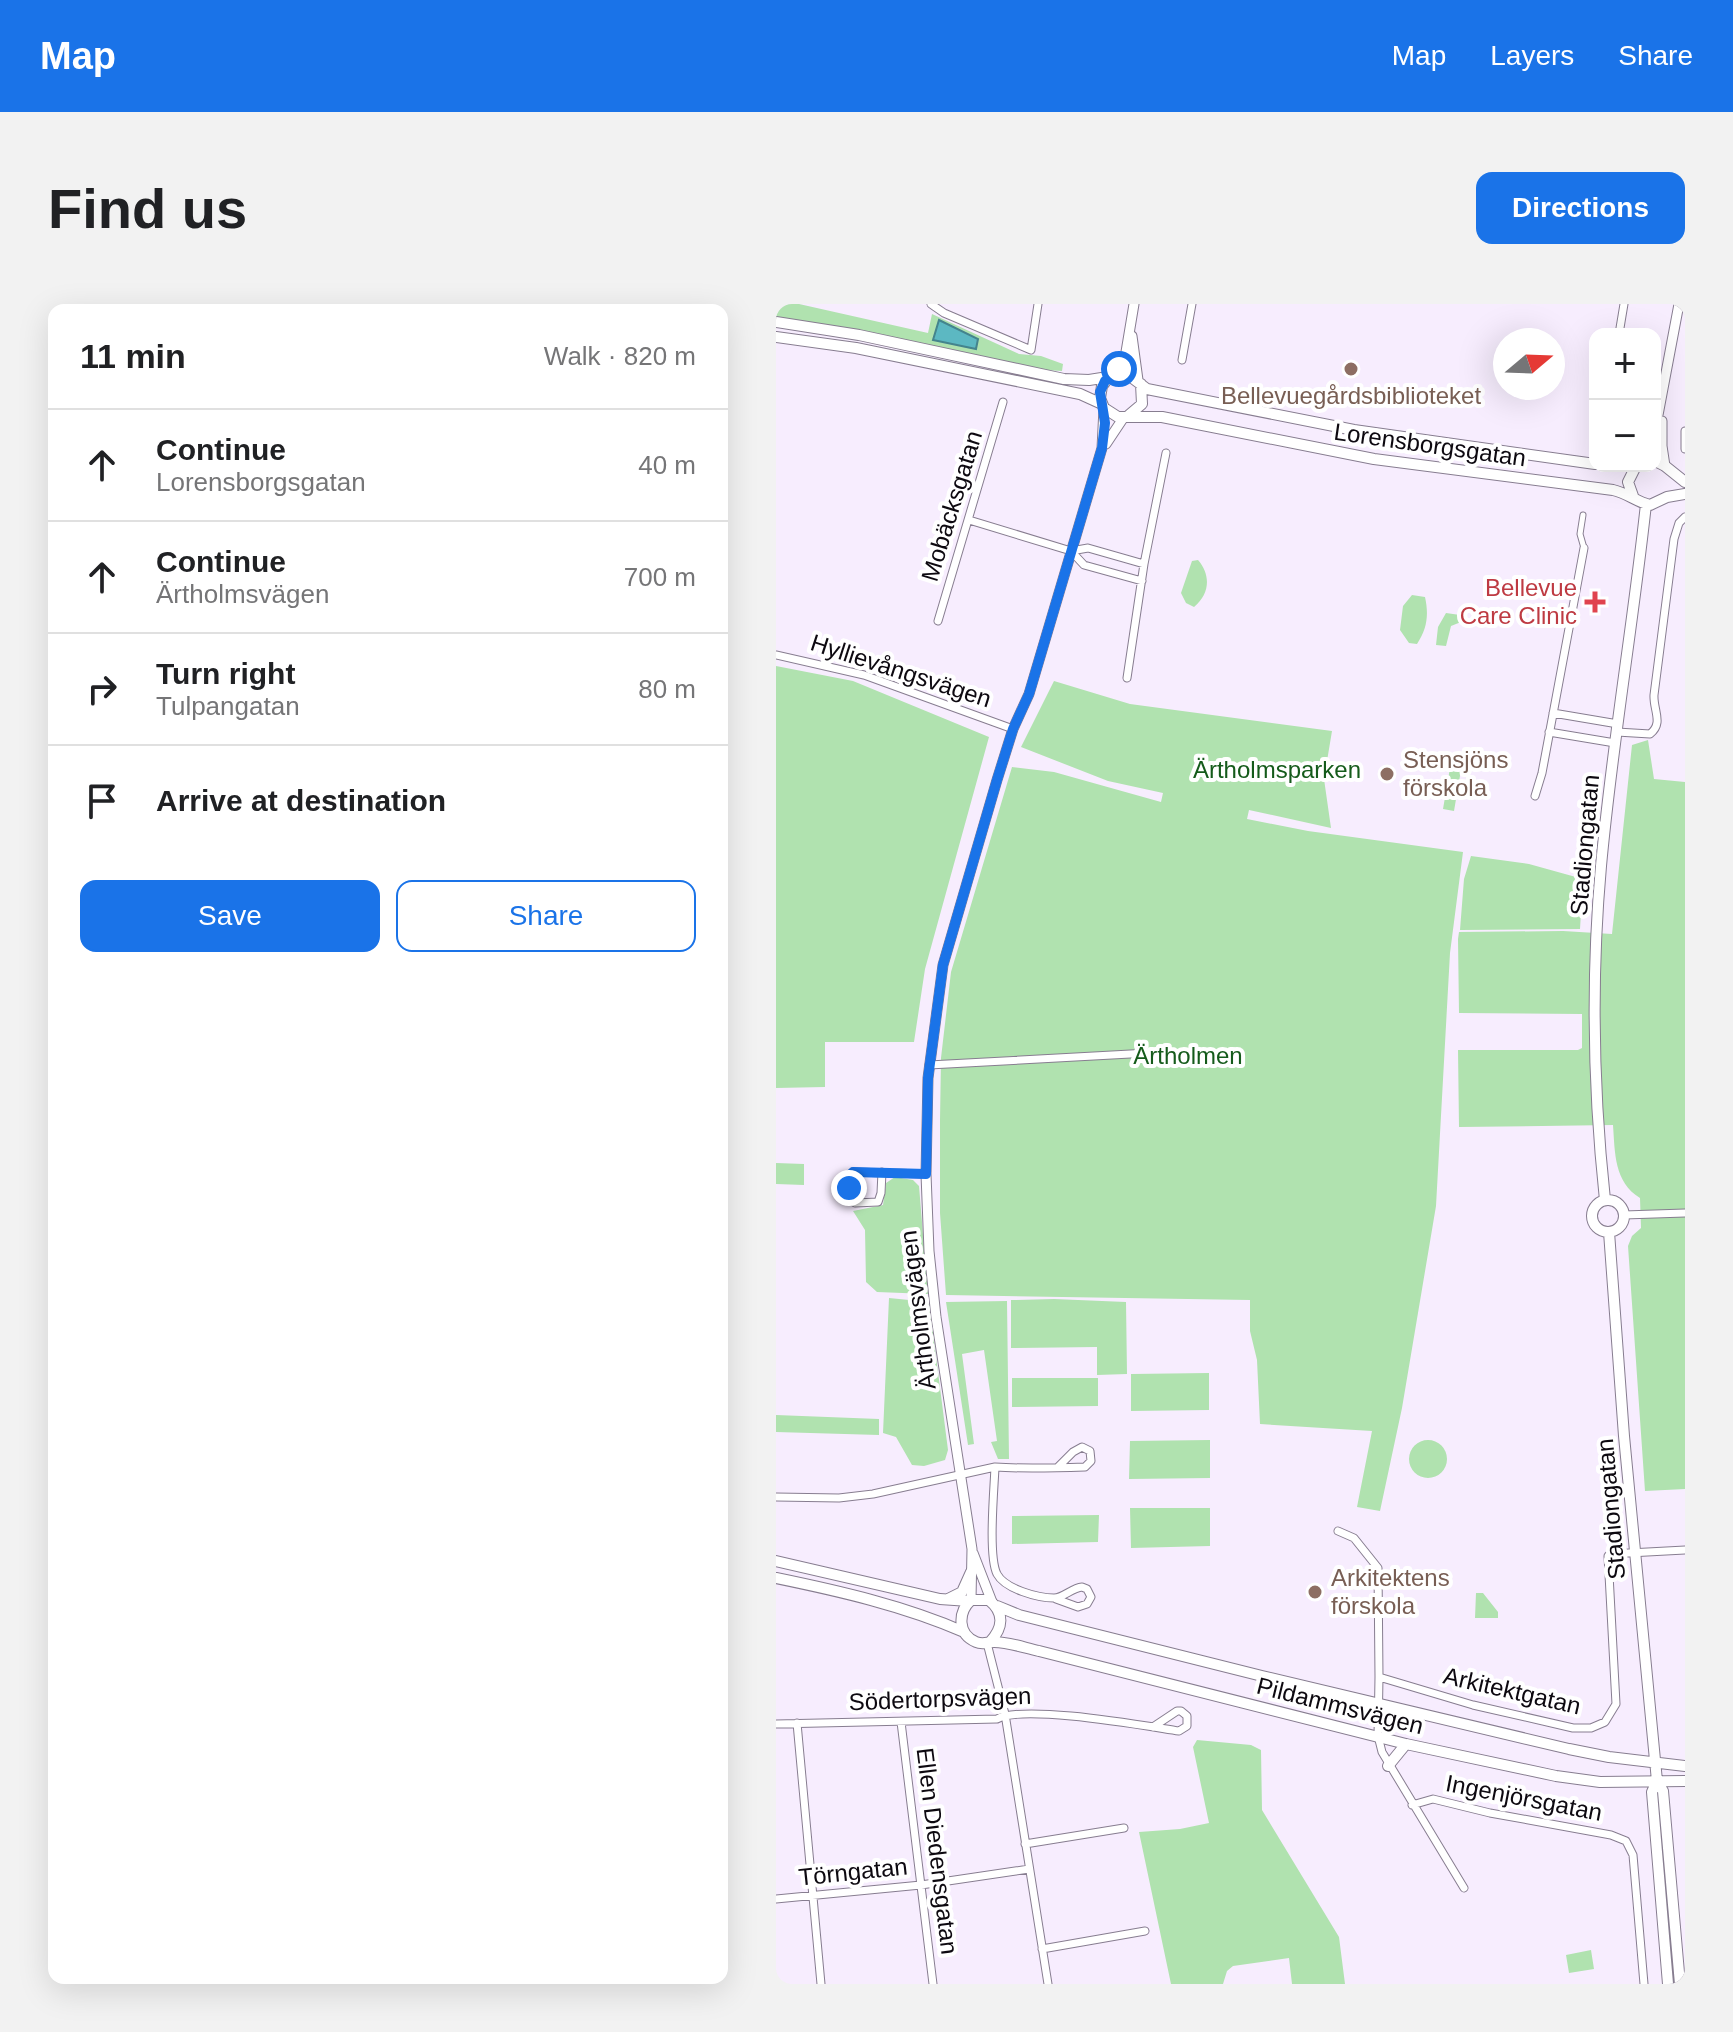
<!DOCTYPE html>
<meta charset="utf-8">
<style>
:root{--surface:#fff;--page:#f2f2f2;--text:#202124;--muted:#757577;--line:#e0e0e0;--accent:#1a73e8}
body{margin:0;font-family:Arial,sans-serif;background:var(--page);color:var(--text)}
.controls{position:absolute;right:24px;top:24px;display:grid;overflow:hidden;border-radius:16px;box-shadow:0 8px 32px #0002}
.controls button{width:72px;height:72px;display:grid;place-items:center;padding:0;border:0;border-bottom:2px solid var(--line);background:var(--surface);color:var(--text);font:40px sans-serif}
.compass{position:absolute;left:717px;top:24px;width:72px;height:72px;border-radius:50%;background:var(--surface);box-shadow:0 8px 32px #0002;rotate:71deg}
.stop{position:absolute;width:24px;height:24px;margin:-18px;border:6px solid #1a73e8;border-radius:50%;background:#fff}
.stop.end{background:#1a73e8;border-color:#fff;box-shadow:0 2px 8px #0008}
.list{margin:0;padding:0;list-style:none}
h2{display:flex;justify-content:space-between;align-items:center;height:104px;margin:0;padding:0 32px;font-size:34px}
h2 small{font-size:26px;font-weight:400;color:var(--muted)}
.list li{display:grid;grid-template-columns:52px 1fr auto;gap:24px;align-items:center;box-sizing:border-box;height:112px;padding:0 32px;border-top:2px solid var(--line)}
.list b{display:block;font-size:30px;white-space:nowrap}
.list p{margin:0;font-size:26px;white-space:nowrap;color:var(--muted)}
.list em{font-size:26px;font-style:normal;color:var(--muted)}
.actions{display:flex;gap:16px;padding:24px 32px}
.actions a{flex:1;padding:18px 0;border:2px solid var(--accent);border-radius:16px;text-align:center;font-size:28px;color:var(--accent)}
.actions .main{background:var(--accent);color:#fff}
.icon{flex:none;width:44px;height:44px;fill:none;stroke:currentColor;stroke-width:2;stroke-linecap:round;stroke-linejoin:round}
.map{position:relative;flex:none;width:909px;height:1680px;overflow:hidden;border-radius:16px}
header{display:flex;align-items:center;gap:48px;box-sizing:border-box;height:112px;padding:0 40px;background:var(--accent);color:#fff}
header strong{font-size:38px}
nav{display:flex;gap:44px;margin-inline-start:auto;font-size:28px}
.intro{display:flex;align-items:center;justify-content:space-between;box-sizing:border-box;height:192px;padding:0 48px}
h1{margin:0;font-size:56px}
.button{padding:20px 36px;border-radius:16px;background:var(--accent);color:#fff;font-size:28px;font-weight:700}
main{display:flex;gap:48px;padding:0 48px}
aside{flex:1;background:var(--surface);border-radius:16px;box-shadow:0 8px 32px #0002}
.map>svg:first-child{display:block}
.green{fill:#b0e2af}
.water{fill:#5cb8c2;stroke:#44848d;stroke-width:2}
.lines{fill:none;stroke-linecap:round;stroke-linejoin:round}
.pedestrian-casing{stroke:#877d90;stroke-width:7}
.minor-casing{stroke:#877d90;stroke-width:9}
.tertiary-casing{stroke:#877d90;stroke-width:11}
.secondary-casing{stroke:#877d90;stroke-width:12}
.pedestrian{stroke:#fff;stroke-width:5}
.minor{stroke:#fff;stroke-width:7}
.tertiary{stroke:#fff;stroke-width:9}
.secondary{stroke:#fff;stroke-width:10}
.route{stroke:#1a73e8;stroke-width:10}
.education-dot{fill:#8d6e63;stroke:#fff;stroke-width:3}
.health-dot{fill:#e0444e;stroke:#fff;stroke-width:3}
.labels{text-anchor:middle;stroke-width:8;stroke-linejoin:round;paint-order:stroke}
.education-label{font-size:24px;fill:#785e54;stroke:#fff;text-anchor:start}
.street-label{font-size:24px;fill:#0d0910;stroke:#fff}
.health-label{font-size:24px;fill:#be3a42;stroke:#fff;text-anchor:end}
.park-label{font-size:24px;fill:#155b1b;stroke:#fff}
</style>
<header>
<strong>Map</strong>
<nav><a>Map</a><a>Layers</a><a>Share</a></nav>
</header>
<div class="intro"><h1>Find us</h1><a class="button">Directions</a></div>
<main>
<aside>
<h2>11 min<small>Walk · 820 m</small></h2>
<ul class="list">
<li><svg class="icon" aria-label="ahead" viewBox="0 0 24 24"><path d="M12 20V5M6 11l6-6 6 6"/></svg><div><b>Continue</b><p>Lorensborgsgatan</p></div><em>40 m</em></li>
<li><svg class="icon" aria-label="ahead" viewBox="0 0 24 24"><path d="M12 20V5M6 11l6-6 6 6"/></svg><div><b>Continue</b><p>Ärtholmsvägen</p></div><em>700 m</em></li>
<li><svg class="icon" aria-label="right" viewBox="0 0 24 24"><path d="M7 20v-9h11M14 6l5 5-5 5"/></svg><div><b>Turn right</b><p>Tulpangatan</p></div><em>80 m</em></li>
<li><svg class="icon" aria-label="arrive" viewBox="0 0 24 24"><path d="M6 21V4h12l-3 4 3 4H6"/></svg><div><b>Arrive at destination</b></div></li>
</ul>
<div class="actions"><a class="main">Save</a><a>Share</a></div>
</aside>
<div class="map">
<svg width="909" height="1680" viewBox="0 0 909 1680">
<rect width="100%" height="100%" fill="#f7edfe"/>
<path class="green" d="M0 0H23L152 29 156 10 243 50 265 52 287 60 286 67 269 66 0 15Z
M422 256C435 271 434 290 418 303L410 299 405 289 416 257Z
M636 291 649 293C653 311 651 325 641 340L633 339 624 326 627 302Z
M670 309 684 311 686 314 685 318 675 322 670 342 660 341 662 323Z
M0 362 77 377 213 433 149 665 138 738H49V783L0 784Z
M278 377 354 400 556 427 548 475 555 524 473 506 471 515 532 527 687 548 674 649 660 902 626 1104 604 1207 581 1203 596 1127 484 1120 481 1056 474 1027V996L170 991 164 909V816L165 754 175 668 236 463 278 468 385 498 387 489 332 477 245 443Z
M872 436 878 475 909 478V1185L869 1187 852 942 856 932 865 924 864 894C838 878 839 849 837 821L683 823 682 746H802L806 744V710L683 709 682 635 683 628 787 627 836 630 856 441Z
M674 464 685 466 678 507 667 505Z
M695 552 753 560 807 575 804 625 684 626 688 575Z
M0 859 28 860V881L0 880Z
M119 873 137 876 143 882 152 990 101 988 90 978 89 926 77 907 107 901 110 879Z
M113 994 153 998 172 1146 169 1156 148 1162 136 1161 120 1133 107 1129Z
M278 995 350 998 351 1070 321 1071V1043L235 1044V996Z
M231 997 233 1155H222L215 1138 221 1137 208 1046 186 1050 198 1140 192 1141 170 998Z
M433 1069V1106L355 1107V1070Z
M236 1074H322V1102L236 1103Z
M0 1111 103 1115V1131L0 1128Z
M633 1155a19 19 0 1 1 38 0a19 19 0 1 1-38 0Z
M434 1136V1174L353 1175 354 1137Z
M354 1204H434V1242L355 1244Z
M323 1211 322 1238 236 1240V1212Z
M700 1289H707L722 1308V1314H699Z
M421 1436 475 1441 485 1446 486 1506 563 1633 569 1680H516L513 1654 457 1662 451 1667 447 1680H395L363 1528 404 1525 433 1519 417 1443Z
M815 1646 818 1665 793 1669 790 1651Z"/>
<path class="water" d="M163 16 202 35 200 45 157 36Z"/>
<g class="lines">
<g class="pedestrian-casing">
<path id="pedestrian" d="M807 211 804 230 808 244"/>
</g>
<g class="minor-casing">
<path id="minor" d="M155 0 168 9 255 46 262 0
M843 30 848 0
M406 56 416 0
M909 127V145
M193 216 295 247 312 244 368 260
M295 247 308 261 366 277
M162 317 227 98
M0 351 88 371 237 425
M351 374 368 260 390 149
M777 409 842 420
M773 428 839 439
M841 428 874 430C888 419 877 406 878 391L898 235 903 219 909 213
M759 492 766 469 808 244
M153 761 391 748
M106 868 105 889 102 898 79 899 74 896 73 872 77 868 150 870
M848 911 909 909
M219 1163C218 1187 212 1252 221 1270 229 1285 262 1294 278 1294 287 1294 296 1284 306 1283L311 1285 315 1293 311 1300 302 1303 280 1295
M0 1193 63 1194 97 1190 219 1163C249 1165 279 1164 309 1163L315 1157 314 1147 306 1143 297 1148 282 1163
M562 1227 578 1234 602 1264 603 1373 697 1401 797 1424H815L829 1418 840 1400 832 1252 834 1250 909 1246
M211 1339 229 1410 272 1680
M603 1373 602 1432 606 1448 688 1584
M125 1418 157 1680
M21 1419 45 1680
M0 1420 221 1415C247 1400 369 1422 403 1427L411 1422V1412L405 1407H401L377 1423
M636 1501 657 1495 714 1509 835 1531 850 1537 857 1551 868 1680
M249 1540 348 1524
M0 1595 145 1581 253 1565
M266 1645 369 1627"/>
</g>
<g class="tertiary-casing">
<path id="tertiary" d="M356 32 362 76
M338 71 349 54 358 0
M886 117V142L889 162
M879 127 903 0
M330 140 348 113
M197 1249 216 1298
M195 1296 196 1245 160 1013 153 947 150 870 152 774 167 661 221 476 237 425 253 390 326 144 328 104"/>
</g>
<g class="secondary-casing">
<path id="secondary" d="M0 18 83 31 288 75 313 76 351 70 371 85 578 126 819 160
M0 33 80 44 304 90 326 100
M333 73 326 82 324 94 328 104 342 113H386L598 155 837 186C851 189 861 198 874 201L891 193 909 190
M353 111 366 100 365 80
M879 157 889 162 909 178
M838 162H857
M857 192 852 178 860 162
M816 912a16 16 0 1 1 32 0a16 16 0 1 1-32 0Z
M829 896C817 785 815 674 825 562 836 441 857 321 870 200
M833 928 848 1132 881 1477 887 1487 904 1680
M0 1257 164 1295 193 1297
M0 1274C63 1287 129 1302 188 1328
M172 1295 186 1288 195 1268
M221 1302 243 1311 486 1372 793 1445 833 1453 909 1462
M214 1338C227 1324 229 1309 213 1296H195C182 1308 181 1330 200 1338 207 1341 211 1338 218 1338 233 1338 249 1344 263 1347L630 1440 780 1472 824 1478 909 1477
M612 1462 630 1440
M881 1477 876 1488 892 1680"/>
</g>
<use href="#pedestrian" class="pedestrian"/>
<use href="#minor" class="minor"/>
<use href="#tertiary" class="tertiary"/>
<use href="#secondary" class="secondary"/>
</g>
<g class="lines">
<path class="route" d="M73 884V872L77 868 150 870 152 774 167 661 221 476 237 425 253 390 326 144 329 119 324 88 329 77 343 65"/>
</g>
<g class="education-dot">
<circle cx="575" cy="65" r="8"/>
<circle cx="611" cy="470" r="8"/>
<circle cx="539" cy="1288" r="8"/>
</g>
<path class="health-dot" d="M815 286h8v8h8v8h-8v8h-8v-8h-8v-8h8z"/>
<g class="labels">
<g class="education-label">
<text x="575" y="100" text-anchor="middle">Bellevuegårdsbiblioteket</text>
<text x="627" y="464">Stensjöns<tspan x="627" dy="28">förskola</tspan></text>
<text x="555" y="1282">Arkitektens<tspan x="555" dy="28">förskola</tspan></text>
</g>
<g class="street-label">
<text transform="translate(654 141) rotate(8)" y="8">Lorensborgsgatan</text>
<text transform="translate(176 202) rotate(-73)" y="8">Mobäcksgatan</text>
<text transform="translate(125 367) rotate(18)" y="8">Hyllievångsvägen</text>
<text transform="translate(809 541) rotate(-85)" y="8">Stadiongatan</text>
<text transform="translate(142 1006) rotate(-97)" y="8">Ärtholmsvägen</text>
<text transform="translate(835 1205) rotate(-95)" y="8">Stadiongatan</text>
<text transform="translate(736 1387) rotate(13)" y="8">Arkitektgatan</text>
<text transform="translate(164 1395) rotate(-2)" y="8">Södertorpsvägen</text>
<text transform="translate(564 1402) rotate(14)" y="8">Pildammsvägen</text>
<text transform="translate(748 1494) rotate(11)" y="8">Ingenjörsgatan</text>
<text transform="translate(161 1547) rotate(83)" y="8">Ellen Diedensgatan</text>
<text transform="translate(77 1568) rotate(-6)" y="8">Törngatan</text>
</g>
<g class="health-label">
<text x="801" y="292">Bellevue<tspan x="801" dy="28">Care Clinic</tspan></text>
</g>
<g class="park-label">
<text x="501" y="474">Ärtholmsparken</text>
<text x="412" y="760">Ärtholmen</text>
</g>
</g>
</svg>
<div class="controls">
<button>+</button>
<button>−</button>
</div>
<svg class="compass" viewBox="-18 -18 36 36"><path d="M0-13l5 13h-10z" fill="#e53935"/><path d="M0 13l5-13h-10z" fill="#757577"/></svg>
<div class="stop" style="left:343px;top:65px"></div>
<div class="stop end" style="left:73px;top:884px"></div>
</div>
</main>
